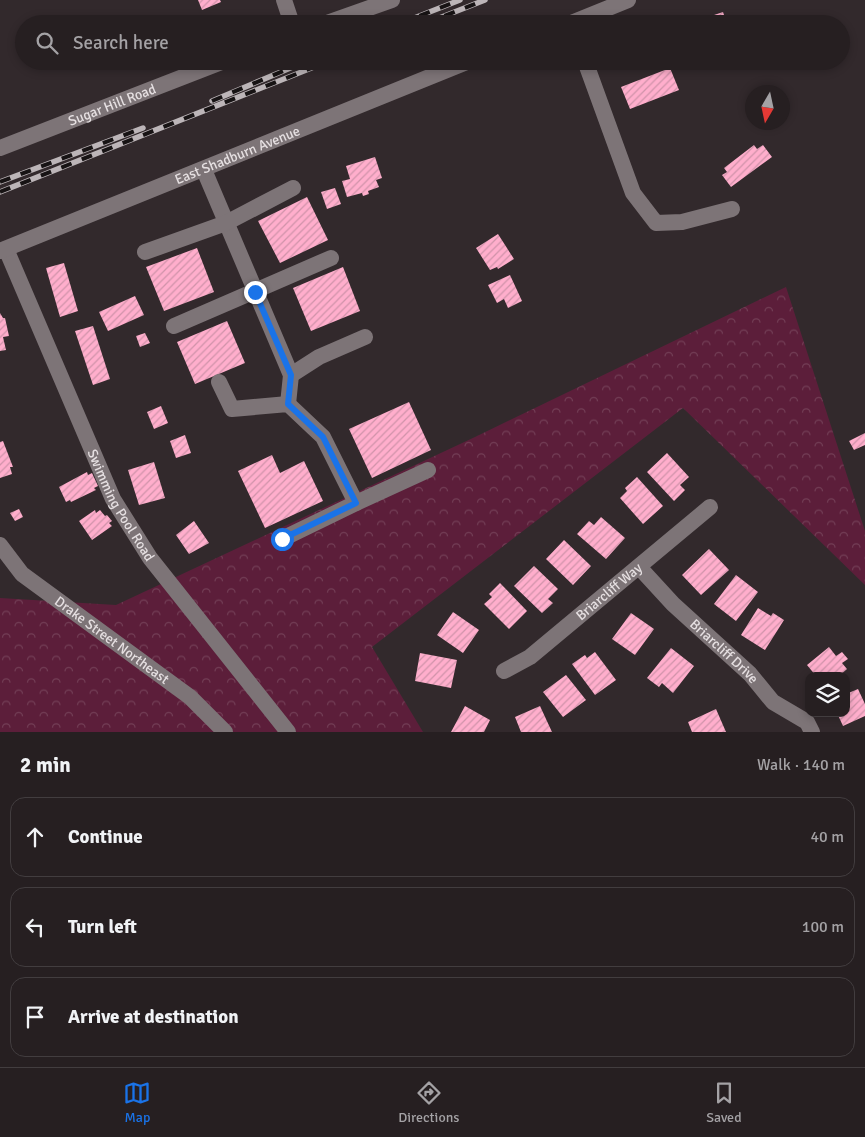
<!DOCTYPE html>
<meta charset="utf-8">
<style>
:root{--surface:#261f21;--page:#2e272a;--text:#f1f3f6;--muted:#a4a2a5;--line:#423d3f;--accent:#1a73e8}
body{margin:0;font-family:Signika,sans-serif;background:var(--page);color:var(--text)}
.controls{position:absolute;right:15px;bottom:15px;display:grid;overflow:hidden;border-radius:10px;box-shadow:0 2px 8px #0003}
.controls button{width:45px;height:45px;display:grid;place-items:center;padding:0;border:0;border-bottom:1px solid var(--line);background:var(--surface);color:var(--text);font:25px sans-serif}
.compass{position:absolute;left:745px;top:85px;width:45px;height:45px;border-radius:50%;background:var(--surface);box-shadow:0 2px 8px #0003;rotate:189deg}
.stop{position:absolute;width:15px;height:15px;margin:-11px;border:4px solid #1a73e8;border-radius:50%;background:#fff}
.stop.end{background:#1a73e8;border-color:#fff;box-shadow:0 1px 5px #0008}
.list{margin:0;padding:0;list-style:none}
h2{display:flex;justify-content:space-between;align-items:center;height:65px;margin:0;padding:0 20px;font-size:21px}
h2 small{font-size:16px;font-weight:400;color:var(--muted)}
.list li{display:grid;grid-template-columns:32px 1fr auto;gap:15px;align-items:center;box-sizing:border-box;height:80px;margin:0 10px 10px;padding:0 10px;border:1px solid var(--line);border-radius:15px}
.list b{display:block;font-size:19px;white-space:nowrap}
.list em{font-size:16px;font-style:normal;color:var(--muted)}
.icon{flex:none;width:28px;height:28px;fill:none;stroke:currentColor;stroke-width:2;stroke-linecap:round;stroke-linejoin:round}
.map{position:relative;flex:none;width:865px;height:732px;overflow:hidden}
.search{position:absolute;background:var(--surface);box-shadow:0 2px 8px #0003;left:15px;right:15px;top:15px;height:55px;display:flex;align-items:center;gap:12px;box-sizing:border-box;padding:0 18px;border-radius:28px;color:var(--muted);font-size:19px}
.sheet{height:335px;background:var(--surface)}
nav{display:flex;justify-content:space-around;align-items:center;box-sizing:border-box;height:70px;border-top:1px solid var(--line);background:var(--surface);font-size:14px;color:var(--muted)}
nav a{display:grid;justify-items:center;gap:2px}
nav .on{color:var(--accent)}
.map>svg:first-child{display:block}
.forest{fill:url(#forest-crowns)}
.building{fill:url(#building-hatch)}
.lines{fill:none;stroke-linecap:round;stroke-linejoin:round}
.minor{stroke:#7d7477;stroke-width:16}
.rail-casing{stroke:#bcb5b8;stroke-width:5.5}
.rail{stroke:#171314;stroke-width:4;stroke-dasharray:11;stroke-linecap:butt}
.route{stroke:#1a73e8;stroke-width:6}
.labels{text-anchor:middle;stroke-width:5;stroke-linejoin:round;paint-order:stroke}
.street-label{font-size:14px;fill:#e6e0e2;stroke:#171314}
</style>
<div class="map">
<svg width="865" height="732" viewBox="0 0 865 732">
<defs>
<pattern id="forest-crowns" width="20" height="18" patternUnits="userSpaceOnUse" patternTransform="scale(1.25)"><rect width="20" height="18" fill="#5c1e3a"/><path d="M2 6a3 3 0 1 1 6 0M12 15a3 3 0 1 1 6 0" fill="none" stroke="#733e56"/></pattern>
<pattern id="building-hatch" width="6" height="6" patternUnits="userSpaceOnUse" patternTransform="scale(1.25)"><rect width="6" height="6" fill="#ffaecc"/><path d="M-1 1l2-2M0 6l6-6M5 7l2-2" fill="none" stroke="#d093aa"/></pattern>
</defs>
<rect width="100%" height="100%" fill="#32292c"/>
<path class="forest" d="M786 287 865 531V585L683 408 372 647 423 732H0V598L116 605 475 437Z"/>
<path class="building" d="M198 0H220L221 2 202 10Z
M723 12 727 24H690V23Z
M670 68 679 90 630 109 621 87Z
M754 145 757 149 763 145 772 157 731 187 722 175 727 172 724 168Z
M375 157 382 178 376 180 379 187 368 191 369 194 363 196 362 193 347 197 342 181 350 179 346 166Z
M335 188 341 204 327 209 321 192Z
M307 197 328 240 280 263 258 221Z
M498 234 514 259 498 269 497 267 490 270 476 248Z
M197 248 214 292 164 311 146 267Z
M64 263 78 311 60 317 46 268Z
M343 267 360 311 311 331 293 288Z
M510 275 522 301 508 308 504 299 497 303 488 285Z
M135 296 144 315 108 331 99 312Z
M0 313 3 318H5L9 336 3 337 6 350 0 351Z
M227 321 245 363 195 384 177 342Z
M93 326 110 379 93 385 75 331Z
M145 333 150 343 140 347 136 336Z
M409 402 431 450 372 478 349 429Z
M161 406 168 423 154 429 147 412Z
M865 433V445L854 450 849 441Z
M185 435 191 453 176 458 170 441Z
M3 441 13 467H10L12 474 0 478V442Z
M667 453 689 477 680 485 685 490 674 501 647 472Z
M272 455 280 473 304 461 323 501 265 528 238 471Z
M154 462 165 498 139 505 128 470Z
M87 472 88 475 92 473 98 486 94 488 96 490 71 502 70 500 66 502 59 487Z
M637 477 663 506 643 524 620 498 627 491 625 488Z
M19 509 23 517 15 521 10 513Z
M95 510 96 513 100 510 105 516 107 515 112 521 109 523 112 526 92 540 79 521Z
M601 517 625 538 606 559 577 534 589 521 594 525Z
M194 521 209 543 189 554 176 535Z
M564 540 591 566 573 585 546 559Z
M709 549 729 570 701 595 682 575Z
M534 566 558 589 548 599 553 603 542 613 514 586Z
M736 575 758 592 736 621 714 604Z
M500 583 527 611 509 629 484 604 492 597 489 594Z
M758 608 771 616 773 613 784 620 765 650 741 635Z
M453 612 479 630 463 653 437 635Z
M631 613 654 629 635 655 612 639Z
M829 647 836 656 842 652 848 659 842 663 847 669 839 676H816L807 665Z
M671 648 694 666 673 693 662 683 659 687 647 678Z
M595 652 616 680 595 695 572 664 585 655 587 658Z
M420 653 457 660 451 688 415 681Z
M566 675 586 700 563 717 543 692Z
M858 689 865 704V716L843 726 837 713H846V694Z
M465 706 490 720 484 732H451Z
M540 706 552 732H521L515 717Z
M716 709 726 732H692L688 722Z"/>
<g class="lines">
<g class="minor">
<path d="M284 0 292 24"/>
<path d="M324 24 392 0"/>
<path d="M569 24 628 0"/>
<path d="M585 61 633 193 656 223 682 222 732 209"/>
<path id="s1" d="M0 148 224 61"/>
<path d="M204 170 291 375 288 404"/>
<path id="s2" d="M6 249 113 499 150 558 288 732"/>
<path id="s3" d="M0 251 469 61"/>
<path d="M145 252 226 223 293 188"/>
<path d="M174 326 331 258"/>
<path d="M291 375 319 357 365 337"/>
<path d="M219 382 232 409 288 404 323 437 356 503 282 539"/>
<path d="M356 503 428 470"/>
<path id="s4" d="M0 545 22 574 190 697 225 732"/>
<path id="s5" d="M639 567 673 604 750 674 773 702 807 722 812 732"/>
<path id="s6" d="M504 671 530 657 710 507"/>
</g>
<g class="rail-casing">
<path id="rail" d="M399 24 460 0
M424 24 485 0
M212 101 307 61
M0 182 143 128
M0 192 329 61"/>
</g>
<use href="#rail" class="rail"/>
</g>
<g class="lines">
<path class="route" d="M255 292 291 375 288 404 323 437 356 503 282 539"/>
</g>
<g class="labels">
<g class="street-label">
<text dy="5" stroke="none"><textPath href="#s1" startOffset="120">Sugar Hill Road</textPath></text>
<text dy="5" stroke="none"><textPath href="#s3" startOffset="256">East Shadburn Avenue</textPath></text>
<text dy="5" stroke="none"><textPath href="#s2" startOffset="281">Swimming Pool Road</textPath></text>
<text dy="5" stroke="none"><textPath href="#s6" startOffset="132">Briarcliff Way</textPath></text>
<text dy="5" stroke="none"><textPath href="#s4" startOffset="148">Drake Street Northeast</textPath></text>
<text dy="5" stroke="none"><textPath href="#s5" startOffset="120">Briarcliff Drive</textPath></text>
</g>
</g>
</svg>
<div class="controls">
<button><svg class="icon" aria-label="layers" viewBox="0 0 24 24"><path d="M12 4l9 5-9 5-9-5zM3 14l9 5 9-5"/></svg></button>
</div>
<svg class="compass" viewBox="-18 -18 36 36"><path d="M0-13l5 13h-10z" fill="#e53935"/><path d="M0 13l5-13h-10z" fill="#a4a2a5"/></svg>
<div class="stop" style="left:282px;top:539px"></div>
<div class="stop end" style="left:255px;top:292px"></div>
<div class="search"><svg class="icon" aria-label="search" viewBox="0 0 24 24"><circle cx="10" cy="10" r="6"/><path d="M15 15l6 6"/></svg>Search here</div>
</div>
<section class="sheet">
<h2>2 min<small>Walk · 140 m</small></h2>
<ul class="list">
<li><svg class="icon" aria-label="ahead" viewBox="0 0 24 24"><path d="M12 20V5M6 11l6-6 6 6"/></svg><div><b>Continue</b></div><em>40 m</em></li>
<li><svg class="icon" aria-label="left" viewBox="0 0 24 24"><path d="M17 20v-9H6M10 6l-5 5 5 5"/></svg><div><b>Turn left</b></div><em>100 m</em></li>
<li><svg class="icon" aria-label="arrive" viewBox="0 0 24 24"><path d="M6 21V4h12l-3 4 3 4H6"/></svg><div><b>Arrive at destination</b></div></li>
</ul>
</section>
<nav>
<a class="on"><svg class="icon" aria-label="map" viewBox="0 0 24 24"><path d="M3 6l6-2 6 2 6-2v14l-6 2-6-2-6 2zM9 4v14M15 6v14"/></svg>Map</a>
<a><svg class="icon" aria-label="directions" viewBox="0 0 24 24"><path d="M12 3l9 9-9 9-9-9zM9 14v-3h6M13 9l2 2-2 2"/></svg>Directions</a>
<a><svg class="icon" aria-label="saved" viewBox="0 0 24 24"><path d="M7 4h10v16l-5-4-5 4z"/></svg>Saved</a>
</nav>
